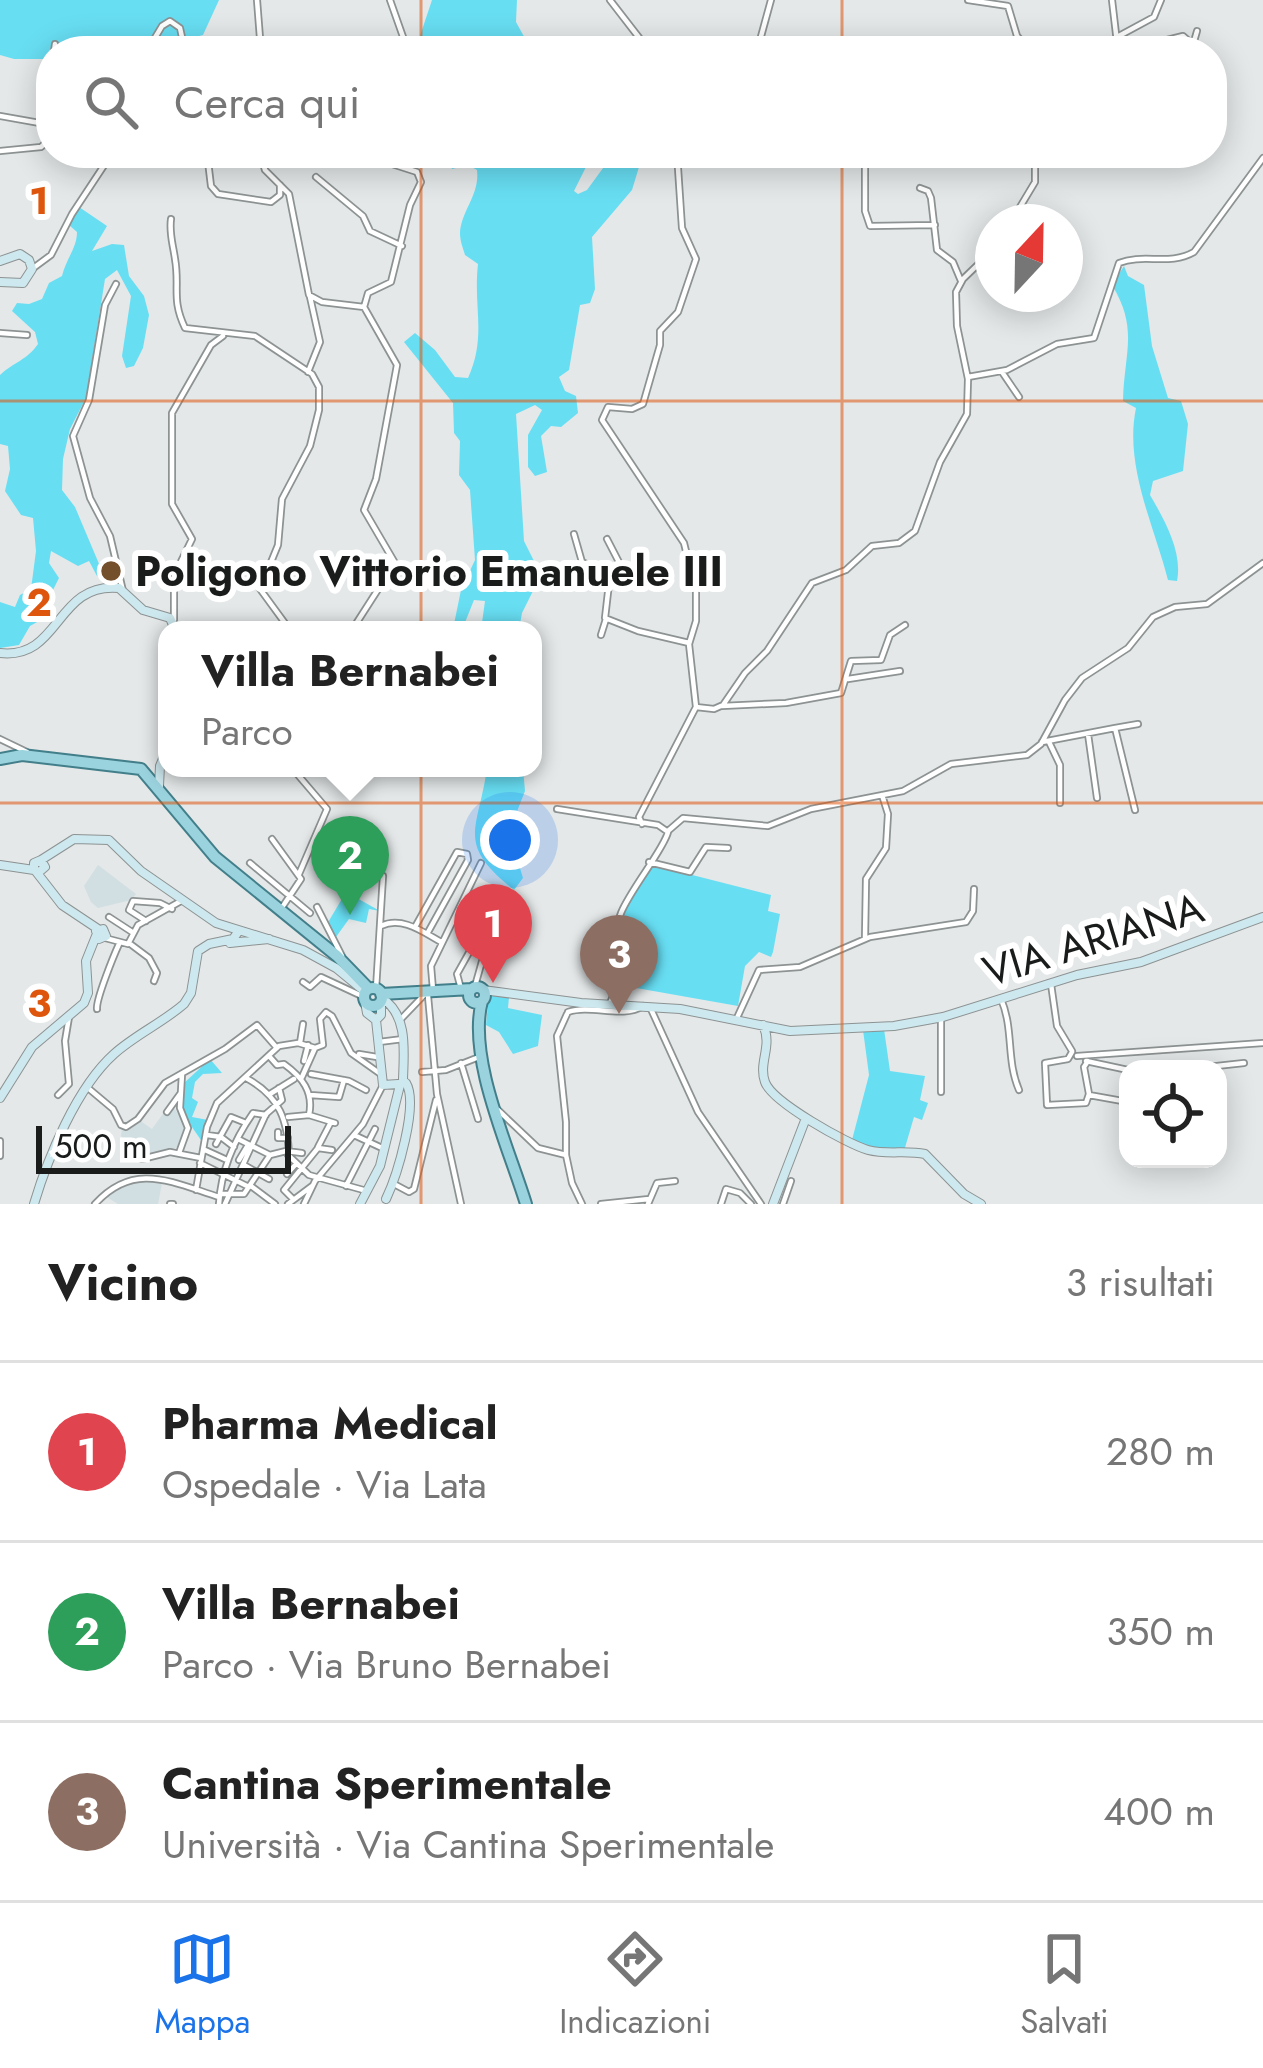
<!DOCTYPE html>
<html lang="it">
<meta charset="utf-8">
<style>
:root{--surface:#fff;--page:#f6f6f6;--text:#222;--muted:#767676;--line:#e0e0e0;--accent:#1a73e8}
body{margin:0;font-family:Jost,sans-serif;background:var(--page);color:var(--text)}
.controls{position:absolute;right:36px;bottom:36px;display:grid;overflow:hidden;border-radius:24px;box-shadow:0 6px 30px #0003}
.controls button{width:108px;height:108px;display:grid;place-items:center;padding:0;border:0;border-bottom:3px solid var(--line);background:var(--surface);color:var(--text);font:60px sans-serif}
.compass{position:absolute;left:975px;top:204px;width:108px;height:108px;border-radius:50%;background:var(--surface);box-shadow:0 6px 30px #0003;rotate:22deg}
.scale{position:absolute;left:36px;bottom:30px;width:255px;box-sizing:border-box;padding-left:12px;border:6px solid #1a1c1c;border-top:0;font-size:33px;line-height:42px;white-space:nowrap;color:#1a1c1c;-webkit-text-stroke:9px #fff;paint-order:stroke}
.you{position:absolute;left:510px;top:840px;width:42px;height:42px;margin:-30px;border:9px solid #fff;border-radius:50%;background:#1a73e8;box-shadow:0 0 0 18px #1a73e833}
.badge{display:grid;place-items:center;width:78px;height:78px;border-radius:50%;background:var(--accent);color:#fff;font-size:39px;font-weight:700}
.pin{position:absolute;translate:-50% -99px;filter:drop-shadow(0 3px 6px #0008)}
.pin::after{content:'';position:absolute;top:63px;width:42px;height:36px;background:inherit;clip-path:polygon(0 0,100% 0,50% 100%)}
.popup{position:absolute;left:158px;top:621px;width:384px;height:156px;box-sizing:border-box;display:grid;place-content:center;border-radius:24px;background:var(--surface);filter:drop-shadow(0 3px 9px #0005);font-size:39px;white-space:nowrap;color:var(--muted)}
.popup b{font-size:45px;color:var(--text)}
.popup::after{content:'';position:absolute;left:50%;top:100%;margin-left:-24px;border:24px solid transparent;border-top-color:var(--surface)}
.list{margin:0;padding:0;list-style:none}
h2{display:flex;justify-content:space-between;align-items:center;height:156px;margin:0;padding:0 48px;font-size:51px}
h2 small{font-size:39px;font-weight:400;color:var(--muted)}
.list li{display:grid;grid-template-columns:78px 1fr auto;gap:36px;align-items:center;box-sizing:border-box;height:180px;padding:0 48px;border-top:3px solid var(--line)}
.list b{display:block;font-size:45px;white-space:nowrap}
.list p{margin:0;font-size:39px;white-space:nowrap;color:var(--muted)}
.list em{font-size:39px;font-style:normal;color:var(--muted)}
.icon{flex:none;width:66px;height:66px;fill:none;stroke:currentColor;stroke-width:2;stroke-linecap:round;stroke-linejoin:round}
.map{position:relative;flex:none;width:1263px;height:1204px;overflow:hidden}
.search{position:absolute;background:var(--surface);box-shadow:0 6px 30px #0003;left:36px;right:36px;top:36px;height:132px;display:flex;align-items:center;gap:30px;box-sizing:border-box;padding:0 42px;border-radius:48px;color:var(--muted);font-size:45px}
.sheet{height:696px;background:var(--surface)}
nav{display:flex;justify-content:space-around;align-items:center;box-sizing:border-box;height:168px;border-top:3px solid var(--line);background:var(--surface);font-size:33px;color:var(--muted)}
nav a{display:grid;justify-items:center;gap:6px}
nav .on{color:var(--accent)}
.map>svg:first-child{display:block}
.built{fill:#d1dfe2}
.green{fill:#68def3}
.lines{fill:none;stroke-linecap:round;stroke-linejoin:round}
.street-casing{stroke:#8d9292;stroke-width:8}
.secondary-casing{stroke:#8d9292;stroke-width:10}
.primary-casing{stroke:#427f8a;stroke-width:14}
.street{stroke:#fff;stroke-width:4.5}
.secondary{stroke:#cde8ee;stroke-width:8}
.primary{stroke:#9ad2dd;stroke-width:10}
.grid{fill:none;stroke:#de560d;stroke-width:3;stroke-opacity:0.55}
.poi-dot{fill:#744f2b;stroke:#fff;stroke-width:4.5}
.labels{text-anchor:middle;stroke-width:12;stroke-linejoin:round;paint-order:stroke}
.poi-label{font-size:42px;font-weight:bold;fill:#1a1c1c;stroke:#fff;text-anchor:start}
.street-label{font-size:42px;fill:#1a1c1c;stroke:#fff}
.grid-label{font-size:39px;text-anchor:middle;font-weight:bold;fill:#de560d;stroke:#fff;stroke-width:12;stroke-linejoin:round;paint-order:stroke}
</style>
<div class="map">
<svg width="1263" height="1204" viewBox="0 0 1263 1204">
<rect width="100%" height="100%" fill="#e4e8e9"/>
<path class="built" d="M98 865 136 894 131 900 98 908 91 902 84 886Z
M175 1109 186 1127 178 1147 140 1157 135 1155 121 1136 122 1129 139 1120 152 1129 165 1111Z
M145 1180 162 1183 158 1204H118L105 1196 117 1184Z"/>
<path class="green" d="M0 0H219L203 35 140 51H51V59H14L0 55Z
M432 0H517L516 22 532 51H415Z
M445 153H593L574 191 578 194 587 190 614 153H674V157L639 167 632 190 592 237 595 289 590 303 580 305 569 370 559 377 565 391 576 396 578 413 561 427 551 426 541 436 547 472 535 476 528 467V435L542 410 535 405 516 414 524 541 541 575 522 613 519 630H481L485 601 474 600 462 630 453 629 461 590 475 560 470 490 459 475 460 441 454 433 453 403 404 342 415 333 435 350 455 377 468 378C487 336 473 308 478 264L465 255C463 248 460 241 460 233 461 211 480 195 477 170L468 165 452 169Z
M79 207 107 226 92 251 112 244 124 245 129 276 144 296 149 315 143 348 134 366 126 368 122 356 131 296 117 270 105 279 86 398 70 429 63 459 62 490 75 507 105 578 97 576 89 561 78 566 51 551 49 563 59 578 49 598 46 617 30 626 19 645 0 648V602L15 607 20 595 31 589 36 551 33 518 21 515 5 491 10 469 8 446 0 444V375C14 362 27 360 38 344L35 332 12 311 17 303 29 304 42 299 49 283 62 276C66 259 77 248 77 232L69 225Z
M1124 266 1128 276 1144 285 1152 346 1168 398 1181 401 1188 424 1183 471 1153 481 1150 495C1164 519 1183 552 1177 581L1168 580C1154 525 1124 466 1136 408L1123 401C1124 353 1139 329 1112 285Z
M487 768H523L525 791 509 832 523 878 514 890C455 843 478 832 487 768Z
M649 864 771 895 768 911 780 914 773 952 771 957 759 952 745 966 738 1006 625 986 616 951 621 916Z
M346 892 380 911 369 909 366 923 349 919 336 937 327 924Z
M489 994 509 997 508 1008 542 1015 538 1046 513 1054 499 1032 486 1025Z
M884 1029 890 1071 925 1076 920 1100 928 1103 922 1120 914 1117 904 1151 878 1149 852 1140 869 1075 863 1030Z
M210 1059 222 1073 203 1074 195 1082 192 1098 198 1102 192 1117 208 1120 203 1143 183 1114V1084Z"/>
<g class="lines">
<g class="street-casing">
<path id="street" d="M257 0 261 51
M390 0 408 51
M610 0 644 44 686 46 694 51
M968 0 1008 6 1017 36 1031 51
M1112 0 1118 51
M1117 37 1154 17 1161 0
M54 51 55 44
M147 51 162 26 170 21 180 28 185 51
M757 51 771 0
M1065 51 1072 41 1117 40 1147 45 1183 36 1193 45 1197 31
M0 116 51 125
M41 124 51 68
M41 124 51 115
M0 151 41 147 51 138
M207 153 211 186 218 194 271 202 280 195V185
M260 153 265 170 289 194 309 295 322 302 364 307
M865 153V211L870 226 935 225
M184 158V153
M316 177 363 216 370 231 402 246
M920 188 928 191 931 198 937 250 953 262 961 281
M171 219C169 234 173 244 175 259 180 287 171 299 185 328L255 336 312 374 319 387V410L310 446 282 499 278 545 260 589 290 630
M1011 222 1035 182V153
M32 269 51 255 72 214 105 164
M116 284 105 305 89 400 73 436 90 498 110 536 123 591
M364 307 368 293 391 282 410 205 421 182 417 172 392 164 391 153
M0 333 27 335
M308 372 320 342 310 297
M1002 372 1019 397
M968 377 1007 370 1057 344 1094 338 1119 263C1143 253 1170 266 1194 252L1263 158
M574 534 582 562 610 575 605 618 638 631 689 643
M607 539 622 568 610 575
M174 620V576L192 539 172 504V413L211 345 223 336
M352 630 395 563 364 510 376 479 397 365 364 307
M601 635 606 619
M848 679 900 671
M722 706 786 703 841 693 851 661 881 660 890 635 905 625
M696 707 714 709 723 705 745 673 767 651 812 583 846 570 872 546 899 543 915 531 940 462 967 414 968 379 957 326 956 292 963 279 993 250
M1115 728 1138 724
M1088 734 1097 798
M0 739 27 752
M1042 742 1115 728 1135 810
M1049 742 1060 765V803
M292 768 327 809 299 874
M557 809 658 825 668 832C664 849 630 890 621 913 608 945 625 975 609 1005
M642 824 639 817 696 707 689 644 696 621V592L684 543 602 420 608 407 632 409 643 404 660 345V331L678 312 696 259 682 228 677 153
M668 831 683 818 768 826 811 809 903 791 951 764 1027 755 1041 744 1065 700 1082 678 1128 648 1153 617 1175 607 1207 604 1263 563
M272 839 301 879 283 906
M649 862 690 872 706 847 728 848
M250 863 310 913
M317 907 342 956
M109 917 132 932
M146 921 129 910 133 901 160 903 172 909
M381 926C402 916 423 932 441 942
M415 927 457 852 467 854 468 860 427 934
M105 938 128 944 138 925 181 901
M865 938 866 879 886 848 888 814 882 795
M129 943 149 958 157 973 154 981
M472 946 484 954 475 986
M303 982 310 987 321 977 364 997
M1051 984 1057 1026 1072 1051
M460 985 457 974 485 924 496 921 500 925 484 954
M376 989 383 876
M433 990 431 966 481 863
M428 996 437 1094 461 1204
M1001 999C1014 1029 1006 1060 1019 1090
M650 1007 698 1112 761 1204
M97 1009C96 999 114 955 119 944
M568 1012C591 1004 622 1019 643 1006
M567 1014 557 1036 566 1122V1155L572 1183 582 1204
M941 1018V1092
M400 1020 425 994
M736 1020 759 970 800 967 870 937 966 922 973 911 974 889
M379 1042 403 1039
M300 1043 303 1024
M1072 1052 1068 1059 1045 1063 1047 1105 1086 1103 1089 1094 1084 1067 1088 1061
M359 1054 377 1057
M269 1056 277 1065 284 1064C302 1077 314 1092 309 1115
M1077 1056 1263 1043
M304 1061 308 1045
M1086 1061 1128 1070
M461 1063 478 1119
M1189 1069 1244 1063
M422 1072 446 1070 479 1057
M311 1074 349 1081 366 1090
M302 1077 315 1048 323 1045 320 1019 326 1012 332 1016 351 1053 382 1075
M246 1078C280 1096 288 1121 289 1157
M88 1088 113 1109 121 1125 126 1127 138 1119 165 1083 225 1049 257 1025 277 1048
M270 1094 294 1079
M58 1095 69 1084 65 1041 69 1017
M310 1095 339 1097 344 1080
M1089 1095 1128 1102
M498 1110 538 1148 566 1155
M167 1112 180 1094
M288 1117 309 1115 335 1123
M278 1132V1138H288
M207 1135 221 1137 234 1147
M354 1135 382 1148
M238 1139 270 1155
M0 1141V1156
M216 1144 231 1117 246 1123
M318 1147 331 1122
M205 1150 227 1160
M179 1153 188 1128 180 1108 182 1074
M288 1155 309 1175 367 1191
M142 1159 170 1152 201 1158
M239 1160 248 1145
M200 1163 249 1187
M244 1165 269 1179
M287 1174 296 1164
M394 1184 409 1192 414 1189 436 1100
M251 1186 275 1204
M346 1186 375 1129
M196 1190 207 1127 217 1103 279 1046 298 1043 315 1048
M220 1194H244L270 1155 286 1151 302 1153
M293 1199 284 1190 318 1148 332 1150
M95 1204C134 1161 171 1182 219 1197
M170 1204H173
M219 1204C221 1171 234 1140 253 1113L266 1115
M225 1204 266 1114 282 1100 279 1088
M288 1204 312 1186
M304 1204 315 1181 363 1124 383 1085
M601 1204 649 1199
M648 1204 657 1183 675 1181
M721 1204 726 1189 740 1193 751 1204
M783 1204 791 1181"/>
</g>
<g class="secondary-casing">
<path id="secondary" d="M0 261 20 254 29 260 32 269 23 283 0 282
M0 653C61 660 55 582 119 588L143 610 170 618 175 630
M159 786 160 766 167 749
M41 860 74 839 109 840 141 871 216 923 303 950 336 968 364 991
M0 865 34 870
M39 872 45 867 41 860 34 863V869L62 905 98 929
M103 929 106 936 99 939 96 931Z
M230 943 269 939
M483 990 581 1003 680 1009 790 1031 894 1026 943 1017 1077 975 1141 962 1263 917
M382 998C408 1015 404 1050 403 1079
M365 1002 367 1013 376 1020
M381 1002V1015L376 1020 383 1085 398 1084
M763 1025C773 1046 758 1062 765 1082 772 1102 847 1144 868 1150 887 1155 906 1150 925 1154L964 1194 981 1204
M0 1098 32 1047 84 1003 88 993 86 961 96 936
M386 1199C397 1176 419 1104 406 1083
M34 1204C48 1157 77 1087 114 1054 135 1035 162 1023 184 1004L191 993 198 951 209 944 233 939 238 932
M360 1204 380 1166 400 1085
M773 1204 806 1118"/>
</g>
<g class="primary-casing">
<path id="primary" d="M0 759 22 755 141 769 215 857 337 956 369 989
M469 995a8 8 0 1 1 16 0a8 8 0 1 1-16 0Z
M364 997a9 9 0 1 1 18 0a9 9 0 1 1-18 0Z
M381 994 472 989
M482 1001C467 1058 509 1148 526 1204"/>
</g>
<use href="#street" class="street"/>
<use href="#secondary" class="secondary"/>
<use href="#primary" class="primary"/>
</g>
<path class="grid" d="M421 0V51M842 0V51M421 153V1204M842 153V1204M0 401H1263M0 803H1263"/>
<circle class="poi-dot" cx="111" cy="571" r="12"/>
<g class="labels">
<g class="poi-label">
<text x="135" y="586">Poligono Vittorio Emanuele III</text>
</g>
<g class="street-label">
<text transform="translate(1093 939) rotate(-17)" y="15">VIA ARIANA</text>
</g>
</g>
<g class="grid-label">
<text x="39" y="214">1</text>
<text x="39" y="616">2</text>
<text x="39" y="1017">3</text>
</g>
</svg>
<div class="controls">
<button><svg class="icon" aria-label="locate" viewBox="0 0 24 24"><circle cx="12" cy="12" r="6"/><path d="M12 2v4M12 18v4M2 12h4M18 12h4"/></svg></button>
</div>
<svg class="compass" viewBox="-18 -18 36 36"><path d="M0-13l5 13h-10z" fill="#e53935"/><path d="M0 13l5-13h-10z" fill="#767676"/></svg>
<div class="scale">500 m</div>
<div class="you"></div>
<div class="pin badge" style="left:493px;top:983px;background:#e0444e">1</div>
<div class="pin badge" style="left:350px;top:915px;background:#2e9e5b">2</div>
<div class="popup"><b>Villa Bernabei</b>Parco</div>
<div class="pin badge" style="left:619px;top:1014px;background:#8d6e63">3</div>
<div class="search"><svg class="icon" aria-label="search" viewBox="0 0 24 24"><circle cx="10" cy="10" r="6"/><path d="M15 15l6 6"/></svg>Cerca qui</div>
</div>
<section class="sheet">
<h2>Vicino<small>3 risultati</small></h2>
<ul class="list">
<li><span class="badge" style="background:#e0444e">1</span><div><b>Pharma Medical</b><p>Ospedale · Via Lata</p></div><em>280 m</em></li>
<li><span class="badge" style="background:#2e9e5b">2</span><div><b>Villa Bernabei</b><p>Parco · Via Bruno Bernabei</p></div><em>350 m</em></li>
<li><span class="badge" style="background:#8d6e63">3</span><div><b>Cantina Sperimentale</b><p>Università · Via Cantina Sperimentale</p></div><em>400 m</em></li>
</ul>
</section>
<nav>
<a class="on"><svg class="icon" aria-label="map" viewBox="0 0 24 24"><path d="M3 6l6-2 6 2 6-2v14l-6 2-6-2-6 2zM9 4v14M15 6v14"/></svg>Mappa</a>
<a><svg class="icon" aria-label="directions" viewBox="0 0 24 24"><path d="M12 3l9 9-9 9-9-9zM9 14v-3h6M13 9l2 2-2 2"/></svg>Indicazioni</a>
<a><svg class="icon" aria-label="saved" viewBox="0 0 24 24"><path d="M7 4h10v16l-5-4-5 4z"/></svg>Salvati</a>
</nav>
